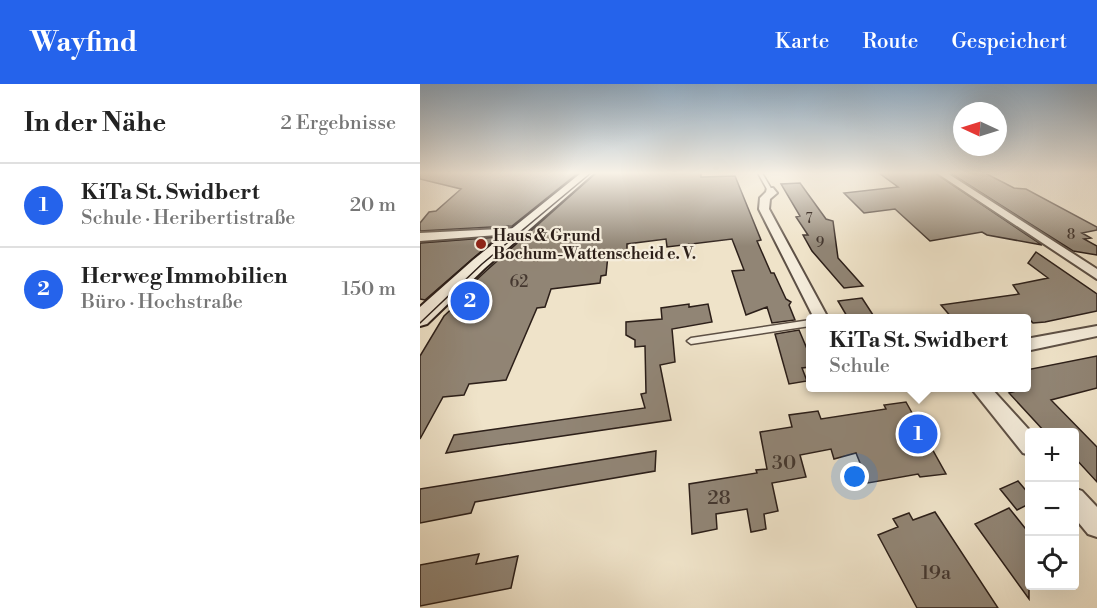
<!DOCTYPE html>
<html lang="de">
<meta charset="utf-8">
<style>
:root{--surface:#fff;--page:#f2f2f2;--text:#222;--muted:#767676;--line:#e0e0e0;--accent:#2563eb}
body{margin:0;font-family:"Libre Bodoni",serif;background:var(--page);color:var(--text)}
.controls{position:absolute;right:18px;bottom:18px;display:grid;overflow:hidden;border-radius:6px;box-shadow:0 6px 24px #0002}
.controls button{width:54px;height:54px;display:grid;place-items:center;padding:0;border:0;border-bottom:2px solid var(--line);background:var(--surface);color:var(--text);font:30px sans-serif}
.compass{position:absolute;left:533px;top:18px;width:54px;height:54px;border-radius:50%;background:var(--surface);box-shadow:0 6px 24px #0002;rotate:274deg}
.you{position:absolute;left:435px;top:393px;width:21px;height:21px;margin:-15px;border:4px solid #fff;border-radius:50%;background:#1a73e8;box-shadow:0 0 0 9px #1a73e833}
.badge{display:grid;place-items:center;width:39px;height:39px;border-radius:50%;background:var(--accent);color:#fff;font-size:20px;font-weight:700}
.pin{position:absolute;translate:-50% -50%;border:3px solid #fff;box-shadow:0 2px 6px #0006}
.popup{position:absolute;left:386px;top:230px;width:225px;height:78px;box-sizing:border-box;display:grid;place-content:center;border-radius:6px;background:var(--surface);filter:drop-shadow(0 2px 4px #0005);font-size:20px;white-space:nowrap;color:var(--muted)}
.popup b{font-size:22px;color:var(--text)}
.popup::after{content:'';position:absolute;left:50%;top:100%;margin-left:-12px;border:12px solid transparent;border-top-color:var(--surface)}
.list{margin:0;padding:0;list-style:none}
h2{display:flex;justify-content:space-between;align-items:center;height:78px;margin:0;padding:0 24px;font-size:26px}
h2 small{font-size:20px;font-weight:400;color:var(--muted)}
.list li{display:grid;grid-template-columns:39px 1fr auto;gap:18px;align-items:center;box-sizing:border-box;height:84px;padding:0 24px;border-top:2px solid var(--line)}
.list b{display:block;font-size:22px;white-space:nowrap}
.list p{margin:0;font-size:20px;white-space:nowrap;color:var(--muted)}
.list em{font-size:20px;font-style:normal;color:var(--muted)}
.icon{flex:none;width:33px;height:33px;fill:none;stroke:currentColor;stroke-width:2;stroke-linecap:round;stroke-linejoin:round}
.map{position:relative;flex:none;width:677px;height:524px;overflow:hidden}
header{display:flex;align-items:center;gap:36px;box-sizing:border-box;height:84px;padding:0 30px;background:var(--accent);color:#fff}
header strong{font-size:28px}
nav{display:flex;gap:33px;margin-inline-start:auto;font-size:21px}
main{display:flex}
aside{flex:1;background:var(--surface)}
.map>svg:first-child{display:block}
.building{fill:#918575;stroke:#2c1f19;stroke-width:1.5}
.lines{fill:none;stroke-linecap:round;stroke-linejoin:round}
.lane-casing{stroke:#5d5045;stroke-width:3}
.street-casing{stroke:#5d5045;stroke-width:4}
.secondary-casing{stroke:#2c1f19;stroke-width:4}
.lane{fill:#f5eddc;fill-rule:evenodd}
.street{fill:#f5eddc;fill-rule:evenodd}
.secondary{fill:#f5eddc;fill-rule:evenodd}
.tram{stroke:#2c1f19;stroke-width:1.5}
.poi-dot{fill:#8f2418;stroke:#f5eddc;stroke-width:2}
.labels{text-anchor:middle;stroke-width:4.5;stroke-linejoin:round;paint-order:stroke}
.far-number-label{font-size:14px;fill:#453830}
.far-poi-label{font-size:16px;font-weight:bold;fill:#2c1f19;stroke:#f5eddc;text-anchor:start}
.number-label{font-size:16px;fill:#453830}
.near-number-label{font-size:20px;fill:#453830}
</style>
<header>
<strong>Wayfind</strong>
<nav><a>Karte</a><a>Route</a><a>Gespeichert</a></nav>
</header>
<main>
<aside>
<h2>In der Nähe<small>2 Ergebnisse</small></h2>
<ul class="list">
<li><span class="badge">1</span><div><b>KiTa St. Swidbert</b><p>Schule · Heribertistraße</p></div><em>20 m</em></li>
<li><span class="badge">2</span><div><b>Herweg Immobilien</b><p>Büro · Hochstraße</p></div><em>150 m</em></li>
</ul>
</aside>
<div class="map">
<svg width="677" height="524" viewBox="0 0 677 524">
<rect width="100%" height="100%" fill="#efe3c9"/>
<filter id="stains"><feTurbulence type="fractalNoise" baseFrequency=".00333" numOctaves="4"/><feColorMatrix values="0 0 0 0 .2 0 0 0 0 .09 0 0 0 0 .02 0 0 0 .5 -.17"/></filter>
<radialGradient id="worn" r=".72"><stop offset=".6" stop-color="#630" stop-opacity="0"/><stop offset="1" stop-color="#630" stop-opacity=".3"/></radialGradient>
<path class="building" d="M0 89H158L92 142 0 147V139L9 128 16 127 41 105 0 95Z
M176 89H281V93L315 92 341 156 337 157 351 189H354L366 215 371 218 369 221 375 236 352 239 347 223 326 231 312 187 324 186 312 155 247 163 246 155 207 160V169L188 171 186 191 181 192 180 199 131 205 125 223 117 224 86 296 49 300 44 311 23 313 0 355V272L24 232 40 217 35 216 67 186Z
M459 89H515L622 161 567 151 562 148 510 157 475 125 444 129 424 109 478 103Z
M530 89H565L594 104 606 105 677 143V146L662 149 671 154 664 155 677 162V171L653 167Z
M380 99 406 135 413 137 418 174 443 202 424 204 392 167 383 151H388L376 133 380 132 361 100Z
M78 153 5 216 0 215V159Z
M616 168 677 210V227L625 238 613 239 608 234H532L521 221 599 210 593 201 628 194 608 179Z
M442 214 455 234H428L418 217Z
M269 220V223L288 220 292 238 252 245 255 278 240 281 251 336 26 369 34 351 225 324 221 310 226 309 225 262 215 263V256L206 251V238L242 235 241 224Z
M379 246 390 272V283L382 284 387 297 369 300 355 250Z
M677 272V304L631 316 677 363V398L654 373V348H625L589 309 610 303 606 297V286Z
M486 318 526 390 500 393 498 390 448 399 436 369 414 375 411 365 380 371 386 393 352 399 358 427 344 430 346 445 331 448 327 425 296 430 297 445 272 450 269 400 337 389 336 386 347 385 340 348 372 343 369 331 398 327 401 335 466 325 464 321Z
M236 367 235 387 55 418 51 429 0 439V405Z
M598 397 609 410V420L597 426 580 405Z
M589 424 609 449V515L555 440Z
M515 428 578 524H497L458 451 478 443 473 435 489 429 493 436Z
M59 470 56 480 98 472 91 504 0 522V481Z"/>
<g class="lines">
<g class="lane-casing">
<path id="lane" d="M338 89H342L352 106V107H348Z
M390 236V242L271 260 267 257 271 254Z"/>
</g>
<g class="street-casing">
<path id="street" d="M517 89H527L677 185V195Z
M347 104H353L357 109 350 115 349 125 408 234H394L339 125 340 114 346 108Z
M98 144 102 145V149L0 157V149Z
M677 242V252L606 267V255Z
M551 304H571L611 348 610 371 603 369Z
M654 404 662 407 677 423V453L668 450 654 433Z"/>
</g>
<g class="secondary-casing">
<path id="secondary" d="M161 89H174L65 184 7 240 0 242V223L53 176Z"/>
</g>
<use href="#lane" class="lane"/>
<use href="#street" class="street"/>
<use href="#secondary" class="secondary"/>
<path class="tram" d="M0 239 62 180 171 89"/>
</g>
<linearGradient id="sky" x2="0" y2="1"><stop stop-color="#90acc4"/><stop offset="0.55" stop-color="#f8f2e7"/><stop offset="1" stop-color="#f8f2e7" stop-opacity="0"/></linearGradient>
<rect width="677" height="162" fill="url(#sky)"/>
<circle class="poi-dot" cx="61" cy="160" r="6"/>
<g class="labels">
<g class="far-number-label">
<text x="389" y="139">7</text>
<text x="651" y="155">8</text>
<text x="400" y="163">9</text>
</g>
<g class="far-poi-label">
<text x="73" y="157">Haus &amp; Grund<tspan x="73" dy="18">Bochum-Wattenscheid e. V.</tspan></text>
</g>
<g class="number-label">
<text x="99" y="203">62</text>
</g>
<g class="near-number-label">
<text x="364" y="385">30</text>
<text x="299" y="420">28</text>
<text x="516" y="495">19a</text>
</g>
</g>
<rect width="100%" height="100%" filter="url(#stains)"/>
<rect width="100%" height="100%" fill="url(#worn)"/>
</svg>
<div class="controls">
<button>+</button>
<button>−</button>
<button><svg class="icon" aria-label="locate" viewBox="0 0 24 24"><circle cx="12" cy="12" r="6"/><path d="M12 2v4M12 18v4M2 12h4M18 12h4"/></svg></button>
</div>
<svg class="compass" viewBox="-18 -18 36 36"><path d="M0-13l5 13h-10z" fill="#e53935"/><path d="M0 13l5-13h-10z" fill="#767676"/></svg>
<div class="you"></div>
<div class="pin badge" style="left:498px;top:350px">1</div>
<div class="popup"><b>KiTa St. Swidbert</b>Schule</div>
<div class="pin badge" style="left:50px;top:217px">2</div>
</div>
</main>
